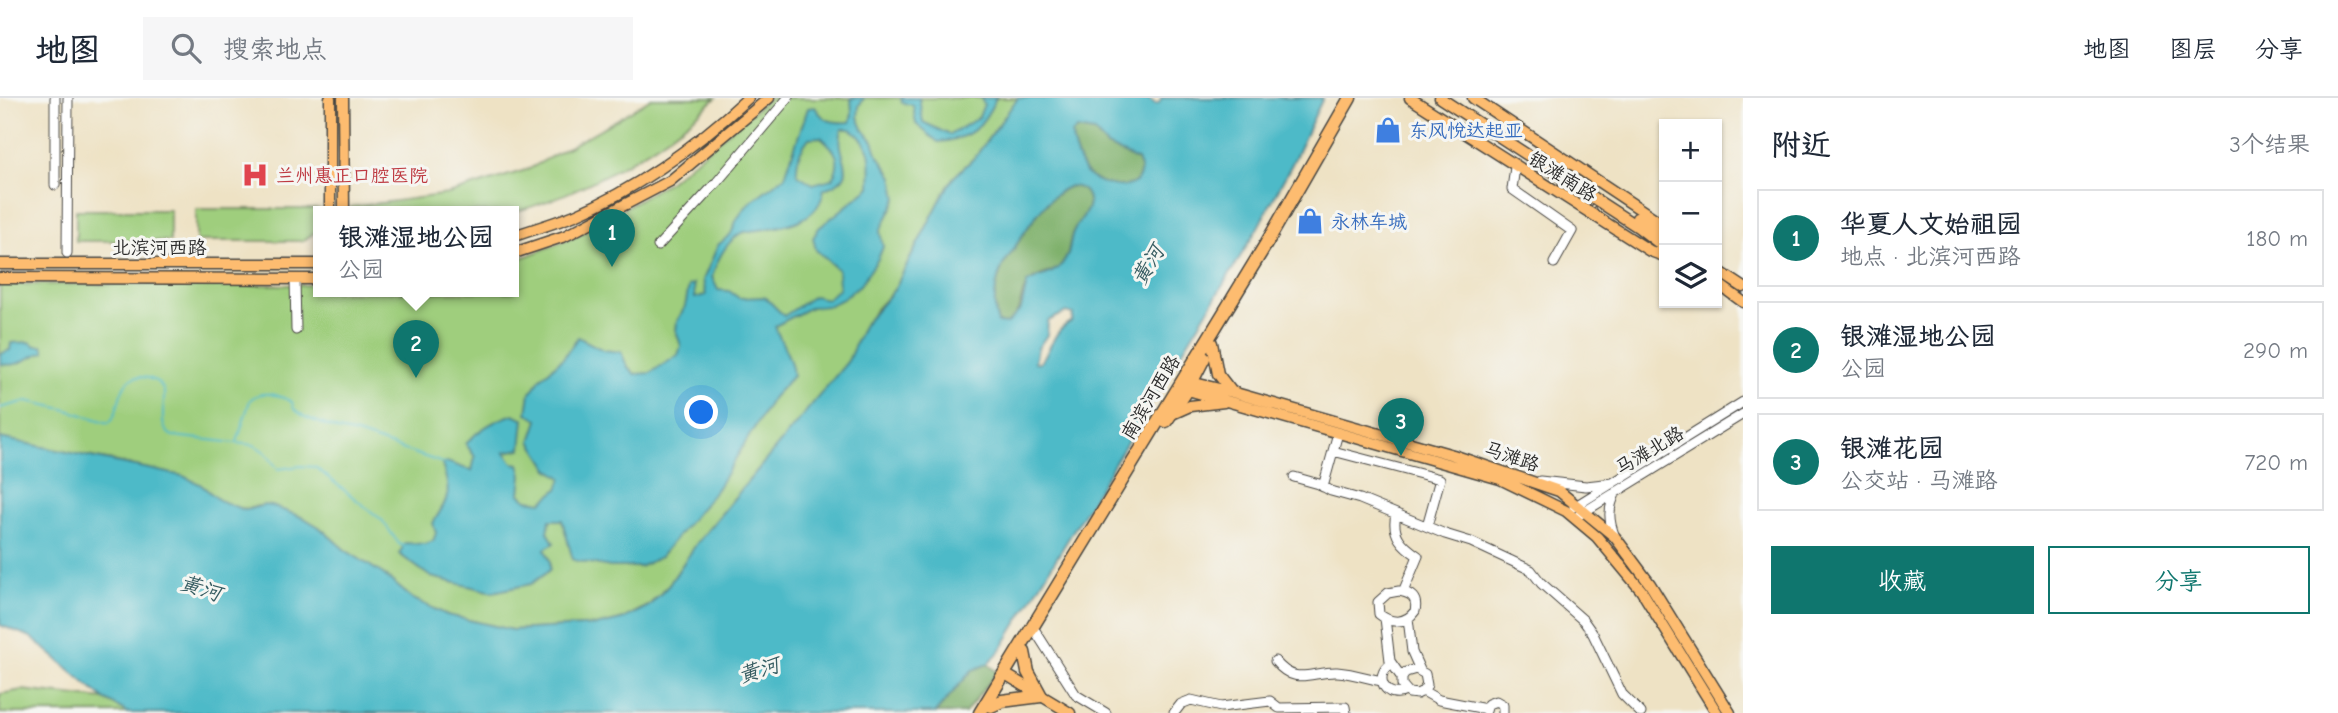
<!DOCTYPE html>
<html lang="zh">
<meta charset="utf-8">
<style>
:root{--surface:#fff;--page:#f6f6f7;--text:#1f2937;--muted:#747a83;--line:#e0e1e3;--accent:#0f766e}
body{margin:0;font-family:"Comic Neue","LXGW WenKai TC",sans-serif;background:var(--page);color:var(--text)}
.controls{position:absolute;right:21px;top:21px;display:grid;overflow:hidden;border-radius:0px;box-shadow:0 2px 5px #0004}
.controls button{width:63px;height:63px;display:grid;place-items:center;padding:0;border:0;border-bottom:2px solid var(--line);background:var(--surface);color:var(--text);font:35px sans-serif}
.you{position:absolute;left:702px;top:315px;width:24px;height:24px;margin:-18px;border:5px solid #fff;border-radius:50%;background:#1a73e8;box-shadow:0 0 0 10px #1a73e833}
.badge{display:grid;place-items:center;width:46px;height:46px;border-radius:50%;background:var(--accent);color:#fff;font-size:23px;font-weight:700}
.pin{position:absolute;translate:-50% -58px;filter:drop-shadow(0 2px 4px #0008)}
.pin::after{content:'';position:absolute;top:37px;width:24px;height:21px;background:inherit;clip-path:polygon(0 0,100% 0,50% 100%)}
.popup{position:absolute;left:313px;top:108px;width:206px;height:91px;box-sizing:border-box;display:grid;place-content:center;border-radius:0px;background:var(--surface);filter:drop-shadow(0 2px 5px #0005);font-size:23px;white-space:nowrap;color:var(--muted)}
.popup b{font-size:26px;color:var(--text)}
.popup::after{content:'';position:absolute;left:50%;top:100%;margin-left:-14px;border:14px solid transparent;border-top-color:var(--surface)}
.list{margin:0;padding:0;list-style:none}
h2{display:flex;justify-content:space-between;align-items:center;height:91px;margin:0;padding:0 28px;font-size:30px}
h2 small{font-size:23px;font-weight:400;color:var(--muted)}
.list li{display:grid;grid-template-columns:46px 1fr auto;gap:21px;align-items:center;box-sizing:border-box;height:98px;margin:0 14px 14px;padding:0 14px;border:2px solid var(--line);border-radius:0px}
.list b{display:block;font-size:26px;white-space:nowrap}
.list p{margin:0;font-size:23px;white-space:nowrap;color:var(--muted)}
.list em{font-size:23px;font-style:normal;color:var(--muted)}
.actions{display:flex;gap:14px;padding:21px 28px}
.actions a{flex:1;padding:16px 0;border:2px solid var(--accent);border-radius:0px;text-align:center;font-size:24px;color:var(--accent)}
.actions .main{background:var(--accent);color:#fff}
.icon{flex:none;width:38px;height:38px;fill:none;stroke:currentColor;stroke-width:2;stroke-linecap:round;stroke-linejoin:round}
.map{position:relative;flex:none;width:1743px;height:615px;overflow:hidden}
header{display:flex;align-items:center;gap:42px;box-sizing:border-box;height:98px;padding:0 35px;background:var(--surface);border-bottom:2px solid var(--line)}
header strong{font-size:33px}
nav{display:flex;gap:38px;margin-inline-start:auto;font-size:24px}
.search{width:490px;height:63px;background:var(--page);display:flex;align-items:center;gap:18px;box-sizing:border-box;padding:0 24px;border-radius:0px;color:var(--muted);font-size:26px}
main{display:flex}
aside{flex:1;background:var(--surface)}
.map>svg:first-child{display:block}
.green{fill:#9fce7d;stroke:#657c54;stroke-width:2}
.forest{fill:#7fb16c;stroke:#556e4c;stroke-width:2}
.water{fill:#4dbac8;stroke:#3c727a;stroke-width:2;fill-rule:evenodd}
.lines{fill:none;stroke-linecap:round;stroke-linejoin:round}
.stream{stroke:#4dbac8;stroke-width:2}
.minor-casing{stroke:#484642;stroke-width:11}
.major-casing{stroke:#484642;stroke-width:13}
.highway-casing{stroke:#484642;stroke-width:15}
.minor{stroke:#fff;stroke-width:9}
.major{stroke:#fdbc6f;stroke-width:10}
.highway{stroke:#fdbc6f;stroke-width:12}
.labels{text-anchor:middle;stroke-width:6;stroke-linejoin:round;paint-order:stroke}
.shop-label{font-size:19px;fill:#366cbe;stroke:#f6f6f2;text-anchor:start}
.health-label{font-size:19px;fill:#be3a42;stroke:#f6f6f2;text-anchor:start}
.street-label{font-size:19px;fill:#2b2b2b;stroke:#f6f6f2}
.water-label{font-size:21px;font-style:italic;fill:#375d62;stroke:#f6f6f2}
</style>
<header>
<strong>地图</strong>
<div class="search"><svg class="icon" aria-label="search" viewBox="0 0 24 24"><circle cx="10" cy="10" r="6"/><path d="M15 15l6 6"/></svg>搜索地点</div>
<nav><a>地图</a><a>图层</a><a>分享</a></nav>
</header>
<main>
<div class="map">
<svg width="1743" height="615" viewBox="0 0 1743 615">
<rect width="100%" height="100%" fill="#f6f6f2"/>
<filter id="ink" filterUnits="userSpaceOnUse"><feTurbulence type="fractalNoise" baseFrequency=".0143" numOctaves="2"/><feDisplacementMap in="SourceGraphic" scale="14" xChannelSelector="R" yChannelSelector="G"/><feConvolveMatrix kernelMatrix="1 2 1 2 8 2 1 2 1" color-interpolation-filters="sRGB"/></filter>
<filter id="wash" filterUnits="userSpaceOnUse"><feTurbulence type="fractalNoise" baseFrequency=".00686" numOctaves="4" result="noise"/><feDisplacementMap in="SourceGraphic" scale="28" xChannelSelector="R" yChannelSelector="G"/><feGaussianBlur stdDeviation="1.57" result="paint"/><feColorMatrix in="noise" values="0 0 0 0 0 0 0 0 0 0 0 0 0 0 0 0 0 1.4 0 .05"/><feComposite in="paint" operator="in"/></filter>
<g filter="url(#wash)">
<rect width="100%" height="100%" fill="#eee2c4"/>
<path class="green" d="M651 0H716C664 49 583 95 514 114H351V109L448 96 529 71 618 21Z
M769 0H1018L975 59 953 80 943 97 894 192 874 213 849 263 697 445 668 488 649 507 621 522 600 527 512 532 447 517 413 501 383 476 345 452 319 429 258 408C244 414 224 408 213 398 207 393 203 387 196 385 133 363 65 356 0 340V186L318 187V194H514V163L577 138 670 83Z
M196 111H319L318 132 303 143H196Z
M76 112H170V143H76Z
M22 592 104 601 129 615H0V596Z"/>
<path class="forest" d="M1077 31 1094 34 1107 48 1137 62 1141 72C1139 78 1138 84 1132 86 1121 92 1098 85 1089 78 1080 70 1072 47 1072 36Z
M1070 88C1078 89 1084 89 1087 98 1094 114 1077 122 1072 136 1068 148 1070 161 1058 170 1049 177 1032 177 1026 189 1016 206 1027 207 1007 226L998 225C992 206 995 184 1003 167 1020 143 1043 99 1070 88Z
M988 566 997 574 965 615H935L972 572Z"/>
<path class="water" d="M851 0H864L859 8 858 19 863 31 873 43 877 55 893 79 897 100 880 133 883 149 878 161 860 187 841 202 828 208 811 209 775 228C781 246 792 259 793 278L773 299 717 391 660 459 640 469H610L573 462 562 422H550L548 434 554 445 545 451 550 463V472L531 486 493 494 431 479 399 456 405 445 425 446 433 443 436 435 433 425C449 399 452 396 442 367L447 364 472 373 475 359 466 346C480 330 494 323 514 316L524 321 521 351 505 354 513 365 519 366 522 377 520 396 527 402 542 404 558 391 562 380 549 371 531 343 538 322 527 315 530 295 541 280 564 259 578 239 603 252 621 254 627 268 635 276 650 275 678 257 681 248 676 233 677 223 685 209 689 188 694 186 695 200 706 197 703 182 718 147 731 136 737 121 749 105 785 78 808 10 815 9C824 24 833 25 850 24L852 16ZM851 31C874 48 871 62 870 89L819 130 813 140 816 152 838 172 839 190 827 201 814 198 784 218 765 199 739 200 729 193 718 192 712 179C716 164 725 146 738 137 743 133 752 133 759 132 786 128 820 123 824 91 866 77 833 60 842 31ZM821 39C836 52 843 62 832 81L813 86 797 76C796 61 800 52 809 40Z
M901 0H919L923 24 950 37 979 19 984 6 981 0H996C982 30 971 41 938 44L916 26 913 7 902 5Z
M1018 0H1147L1156 6 1160 4 1161 0H1323L1292 66 1257 131 1000 553 988 566 972 572 935 615H129L104 601 31 539 0 527V340L183 378 200 386 219 402 239 410 246 412 264 407 272 408 304 420 319 429 345 452 383 476 413 501 447 517 512 532 600 527 621 522 649 508 668 488 697 445 848 263 863 228 894 192 943 97 953 80 975 59ZM1077 31 1094 34 1107 48 1137 62 1141 72C1140 77 1138 84 1132 86 1121 92 1098 85 1089 78 1080 70 1072 47 1072 36ZM1070 88C1078 89 1084 90 1087 98 1094 114 1076 122 1072 137 1069 148 1070 158 1061 167 1053 177 1038 178 1027 185L1021 211 1007 226 998 225C992 207 995 184 1003 167 1020 143 1043 98 1070 88ZM1066 214 1073 216 1072 223C1050 235 1054 250 1039 265L1035 264 1038 250 1047 237 1048 223Z
M30 244 35 248H43L45 254C27 258 21 270 0 266V256L10 252 11 245Z"/>
<g class="lines">
<path class="stream" d="M0 310 27 303 64 311 109 325C124 312 114 272 148 280 157 283 161 285 164 294 165 309 157 332 173 338L254 347 265 354 278 371 300 368 315 369 382 422 399 446 406 449
M237 344 250 302C261 291 279 297 292 304L294 311 305 319 338 332 357 336 446 366"/>
</g>
</g>
<g filter="url(#ink)">
<g class="lines">
<g class="minor-casing">
<path id="minor" d="M1515 69 1512 91 1572 133 1554 165
M55 87V0
M658 148 717 84 788 0
M67 155 68 0
M295 181 296 232
M1338 335 1333 353 1440 381 1427 428
M1294 379 1319 386 1331 393 1360 401 1445 436 1471 444 1531 472 1541 485 1583 522 1593 536 1622 596 1641 615
M1540 383 1586 388 1613 385
M1323 389 1333 353
M1574 409 1743 304
M1396 417C1391 437 1403 448 1418 458L1403 494
M1579 417 1743 316
M1615 439C1608 422 1608 410 1616 394
M1399 493C1411 495 1418 500 1415 513 1406 526 1391 526 1379 516L1378 504 1388 495Z
M1385 520 1390 563 1402 580
M1408 520 1412 554 1420 572
M1036 534 1076 597 1106 615
M1275 563C1296 589 1311 573 1337 574 1352 575 1367 580 1381 583
M1391 566C1372 578 1386 603 1406 593
M1423 593 1427 587 1425 576 1416 571 1406 574 1402 580V587L1409 595 1417 596 1423 593 1439 602 1486 611
M1486 613 1488 606 1496 603 1503 607V615
M1174 615 1181 606 1191 602 1221 609 1270 603 1279 610 1345 609 1346 615"/>
</g>
<g class="major-casing">
<path id="major" d="M330 0V114
M343 0 344 114
M1410 0 1650 153 1664 158
M1440 0 1638 129 1664 149
M1473 0 1664 127
M1637 120 1664 137
M514 138C534 131 555 125 575 117 639 90 697 47 748 0
M514 155 565 138 670 83 769 0
M0 166H318
M1717 172 1743 189
M0 180 318 181
M1717 185 1743 204
M1212 245 1218 276 1232 294
M1186 283 1232 294 1453 357 1559 393 1615 439 1650 486 1730 615
M1181 290 1500 381 1566 413 1597 439 1641 492 1717 615
M1172 316 1190 308 1224 304
M1005 576 1070 615"/>
</g>
<g class="highway-casing">
<path id="highway" d="M1166 323 1188 291 1204 260
M991 608 1002 603 1041 598 1028 574 1024 554
M980 615 1266 146 1350 0"/>
</g>
<use href="#minor" class="minor"/>
<use href="#major" class="major"/>
<use href="#highway" class="highway"/>
</g>
</g>
<defs>
<g id="shop-bare" transform="scale(2.1)"><path d="M-5-2.5h2.3a2.7 3.5 0 0 1 5.4 0H5L5.5 6h-11ZM-1.5-2.5h3a1.5 2.3 0 0 0-3 0Z" fill="#3f7fe0" stroke="#f6f6f2" stroke-width="2.5" paint-order="stroke"/></g>
<g id="hospital-bare" transform="scale(2.1)"><path d="M-5-5h3v3.5h4V-5h3V5h-3V1.5h-4V5h-3Z" fill="#e0444e" stroke="#f6f6f2" stroke-width="2.5" paint-order="stroke"/></g>
</defs>
<g fill-rule="evenodd">
<use href="#shop-bare" x="1388" y="32"/>
<use href="#hospital-bare" x="255" y="77"/>
<use href="#shop-bare" x="1310" y="123"/>
</g>
<g class="labels">
<g class="shop-label">
<text x="1409" y="39">东风悦达起亚</text>
<text x="1331" y="130">永林车城</text>
</g>
<g class="health-label">
<text x="276" y="84">兰州惠正口腔医院</text>
</g>
<g class="street-label">
<text transform="translate(1563 78) rotate(32)" y="7">银滩南路</text>
<text x="159" y="156">北滨河西路</text>
<text transform="translate(1150 299) rotate(-59)" y="7">南滨河西路</text>
<text transform="translate(1649 352) rotate(-31)" y="7">马滩北路</text>
<text transform="translate(1512 358) rotate(18)" y="7">马滩路</text>
</g>
<g class="water-label">
<text transform="translate(1148 167) rotate(-59)" y="7">黄河</text>
<text transform="translate(201 490) rotate(18)" y="7">黄河</text>
<text transform="translate(759 572) rotate(-17)" y="7">黄河</text>
</g>
</g>
</svg>
<div class="controls">
<button>+</button>
<button>−</button>
<button><svg class="icon" aria-label="layers" viewBox="0 0 24 24"><path d="M12 4l9 5-9 5-9-5zM3 14l9 5 9-5"/></svg></button>
</div>
<div class="you"></div>
<div class="pin badge" style="left:612px;top:169px">1</div>
<div class="pin badge" style="left:416px;top:280px">2</div>
<div class="popup"><b>银滩湿地公园</b>公园</div>
<div class="pin badge" style="left:1401px;top:358px">3</div>
</div>
<aside>
<h2>附近<small>3个结果</small></h2>
<ul class="list">
<li><span class="badge">1</span><div><b>华夏人文始祖园</b><p>地点 · 北滨河西路</p></div><em>180 m</em></li>
<li><span class="badge">2</span><div><b>银滩湿地公园</b><p>公园</p></div><em>290 m</em></li>
<li><span class="badge">3</span><div><b>银滩花园</b><p>公交站 · 马滩路</p></div><em>720 m</em></li>
</ul>
<div class="actions"><a class="main">收藏</a><a>分享</a></div>
</aside>
</main>
